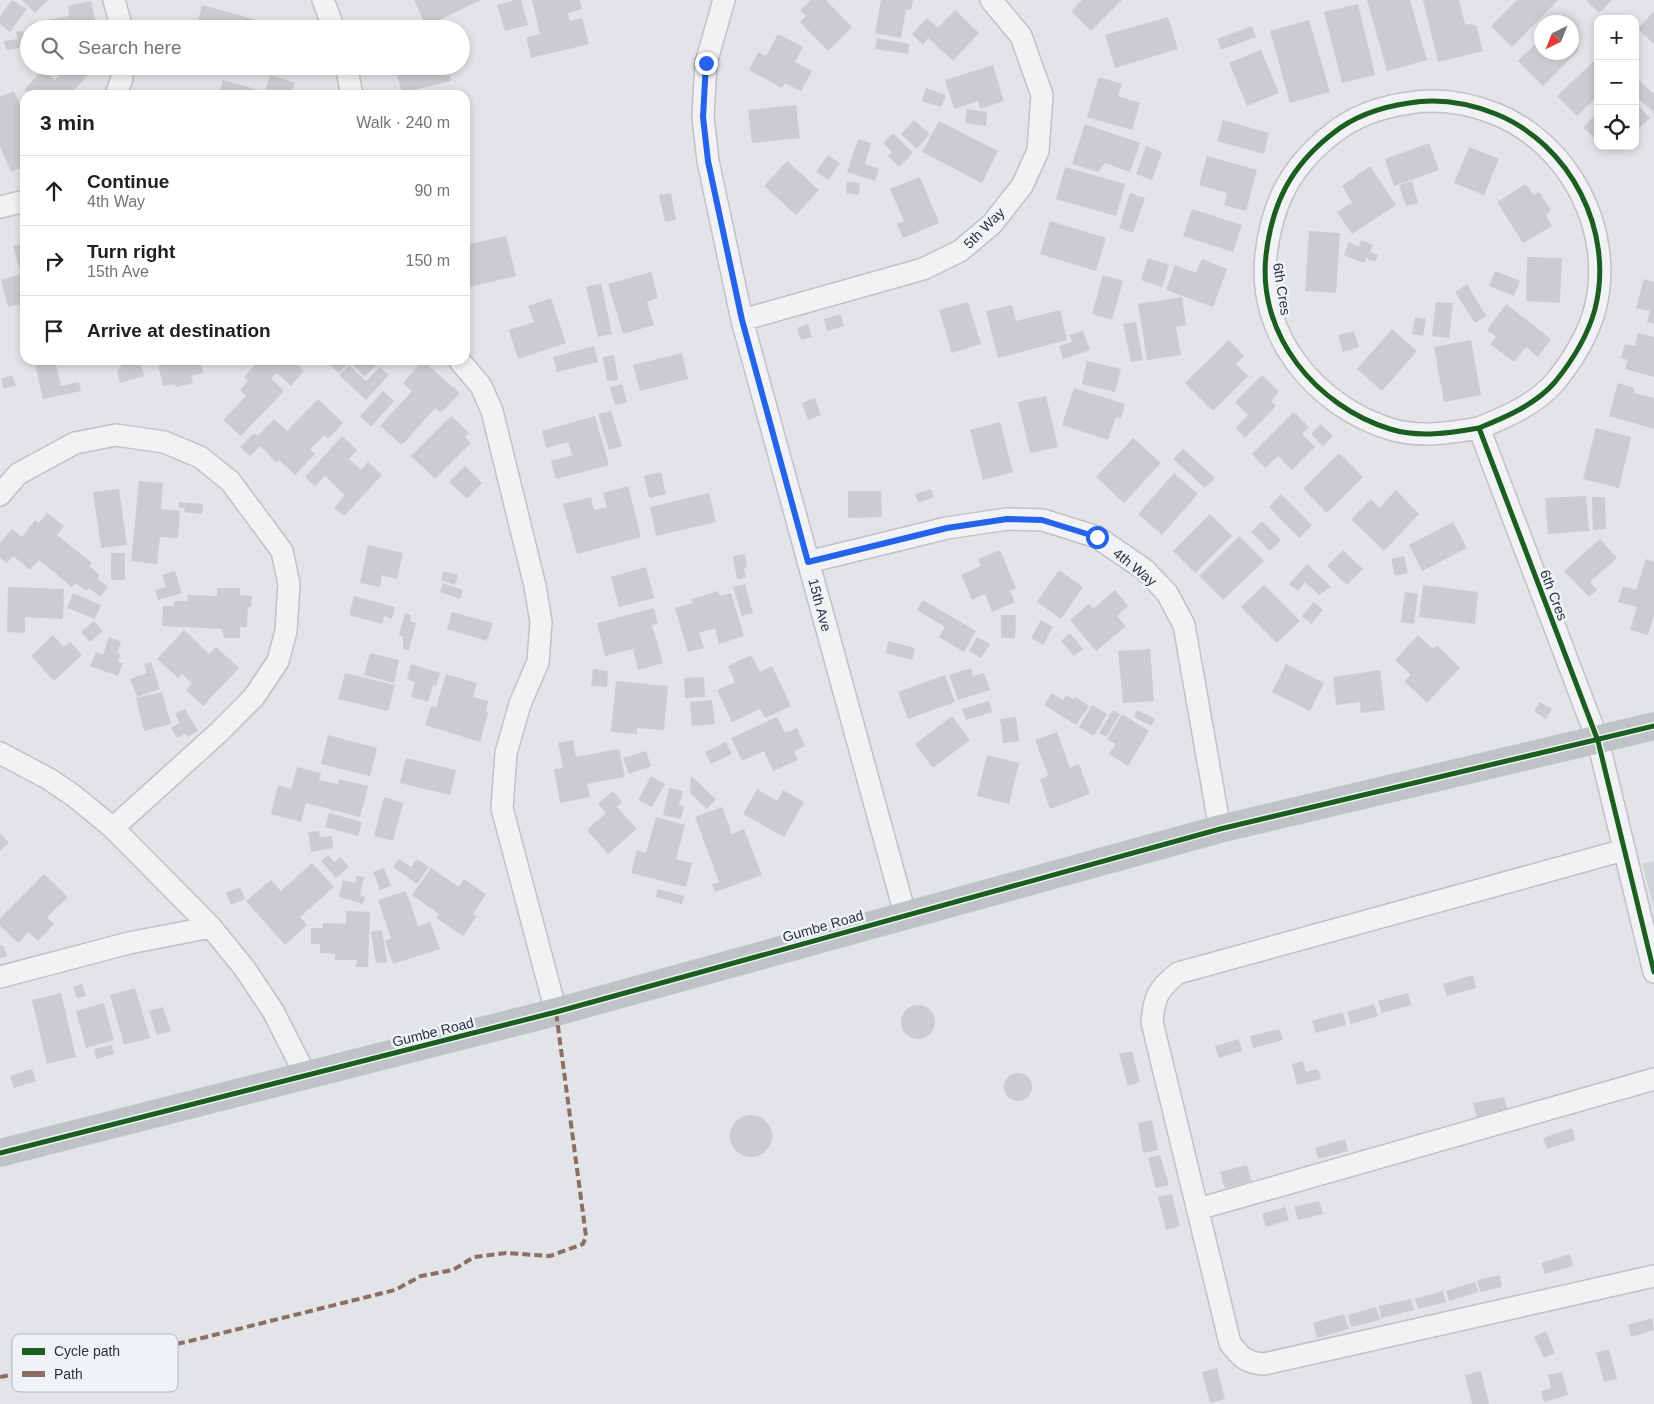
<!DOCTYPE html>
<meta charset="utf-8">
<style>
:root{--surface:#fff;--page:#f2f2f2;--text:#202124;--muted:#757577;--line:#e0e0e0}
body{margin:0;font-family:Arial,sans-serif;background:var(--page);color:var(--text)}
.controls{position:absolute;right:15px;top:15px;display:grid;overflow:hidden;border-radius:10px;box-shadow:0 2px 8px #0003}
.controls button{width:45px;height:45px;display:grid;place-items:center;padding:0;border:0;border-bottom:1px solid var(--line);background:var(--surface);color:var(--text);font:25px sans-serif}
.compass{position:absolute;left:1534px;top:15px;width:45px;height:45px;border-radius:50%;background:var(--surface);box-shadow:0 2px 8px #0003;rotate:223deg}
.stop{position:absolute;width:15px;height:15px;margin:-11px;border:4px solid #2563eb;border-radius:50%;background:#fff}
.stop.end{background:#2563eb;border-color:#fff;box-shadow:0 1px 5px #0008}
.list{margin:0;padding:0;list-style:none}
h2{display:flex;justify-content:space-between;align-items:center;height:65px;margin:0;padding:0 20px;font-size:21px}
h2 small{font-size:16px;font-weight:400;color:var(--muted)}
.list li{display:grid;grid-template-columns:32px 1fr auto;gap:15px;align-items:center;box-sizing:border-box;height:70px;padding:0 20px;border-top:1px solid var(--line)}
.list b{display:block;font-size:19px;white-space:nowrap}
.list p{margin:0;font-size:16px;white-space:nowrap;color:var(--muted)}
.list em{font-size:16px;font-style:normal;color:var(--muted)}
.icon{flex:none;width:28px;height:28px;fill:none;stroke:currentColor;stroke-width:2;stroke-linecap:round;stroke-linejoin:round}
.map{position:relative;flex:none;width:1654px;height:1404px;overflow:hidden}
.search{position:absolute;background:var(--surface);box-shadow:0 2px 8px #0003;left:20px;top:20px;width:450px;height:55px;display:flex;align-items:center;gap:12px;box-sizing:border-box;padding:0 18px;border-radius:28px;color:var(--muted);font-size:19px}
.panel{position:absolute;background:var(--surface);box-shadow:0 2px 8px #0003;left:20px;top:90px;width:450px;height:275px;border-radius:15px}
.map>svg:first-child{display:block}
.built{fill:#cfd4da}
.building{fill:#cacccf}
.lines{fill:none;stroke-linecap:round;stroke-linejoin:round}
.street-casing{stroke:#c0c2c5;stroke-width:24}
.street{stroke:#f1f2f3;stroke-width:21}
.secondary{stroke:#bfc3c6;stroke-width:28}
.quiet{stroke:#8d6e63;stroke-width:4;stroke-dasharray:8 4;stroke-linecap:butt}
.cycleway-casing{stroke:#eff3f7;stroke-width:8}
.cycleway{stroke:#1b5e20;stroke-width:5}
.route{stroke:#2563eb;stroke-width:6}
.labels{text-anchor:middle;stroke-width:5;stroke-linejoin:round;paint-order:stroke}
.street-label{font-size:14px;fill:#283341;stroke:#eff3f7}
.key{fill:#eff3f7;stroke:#b3b9c0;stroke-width:1}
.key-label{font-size:14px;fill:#283341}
</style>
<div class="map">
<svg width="1654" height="1404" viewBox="0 0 1654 1404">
<rect width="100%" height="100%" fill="#e2e4e7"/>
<path class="built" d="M1654 861V908L1642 864Z"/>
<path class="building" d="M12 0 27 9 10 32 0 24V16Z
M22 0H48L35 13Z
M414 0H481L426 26Z
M515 0H521L528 25 505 31 497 5Z
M532 0H580L582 9 568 13 570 21 582 18 589 44 531 58 526 38 540 34Z
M811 0H826L852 27 828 51 800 22 806 16 800 10Z
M881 0H913L911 10 906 9 901 38 875 33Z
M1082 0H1122L1091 31 1071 11Z
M1367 0H1410L1427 60 1387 71Z
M1423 0H1459L1465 24 1476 25 1483 51 1438 62Z
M1517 0H1558L1512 47 1491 26Z
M1586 0H1612L1599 13Z
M91 1 97 29H31L30 24 69 16 68 6Z
M1358 4 1375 75 1342 83 1324 12Z
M202 5 268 23 266 29H196Z
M955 10 979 33 953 61 928 38 923 45 912 34 927 18 938 28Z
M1654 11V44L1638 29Z
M1168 17 1178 49 1115 68 1105 35Z
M1309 20 1330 92 1290 103 1270 31Z
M1252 26 1256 37 1221 50 1217 39Z
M23 31 26 47 6 50 4 41 18 39 16 32Z
M778 34 803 47 795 62 812 71 801 91 785 83 782 88 749 70 758 52 766 56Z
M1542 37V52H1572V42L1579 50 1543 86 1518 61Z
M877 38 909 44 908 54 875 49Z
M1261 50 1279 93 1247 106 1229 63Z
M1598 57V96L1577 116 1557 96Z
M993 65 1004 101 980 109 978 101 954 109 945 80Z
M68 66H73L89 74 69 95H32L25 89 43 69 55 80Z
M447 66 451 81 402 93 395 67Z
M270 75 295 83 290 95H264Z
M1099 77 1122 84 1118 96 1140 103 1132 130 1087 117Z
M1635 77 1654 94V113L1635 95Z
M223 80 259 90 257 95H219Z
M926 88 946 95 941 107 922 101Z
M14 91 25 117V166L11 172 0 146V97Z
M1635 102 1650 118 1635 131Z
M796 105 800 138 752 143 748 110Z
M967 109 987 112 986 126 965 123Z
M1598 112V142L1583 127Z
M914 120 930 134 917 149 901 134Z
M1223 120 1269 133 1264 154 1217 141Z
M939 121 998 151 982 183 922 152Z
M1085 124 1140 143 1130 172 1105 163 1098 172 1072 164Z
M893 133 913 153 899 167 888 156 892 152 883 143Z
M858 139 871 143 865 164 879 169 875 181 847 172Z
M1429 143 1439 170 1394 186 1385 159Z
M1146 146 1162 152 1152 180 1136 174Z
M1469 147 1499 159 1484 195 1454 183Z
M828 155 840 163 828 180 816 172Z
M1207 156 1257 170 1246 211 1224 205 1227 193 1199 185Z
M787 161 819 190 796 215 764 186Z
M1370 166 1396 205 1352 234 1337 212 1352 202 1342 186Z
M1065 167 1125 184 1116 216 1056 199Z
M920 177 939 223 903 238 897 224 904 221 890 189Z
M1412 181 1418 203 1406 206 1399 185Z
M847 182 860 183 859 195 846 193Z
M1526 184 1534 195 1539 192 1551 210 1546 215 1552 226 1523 243 1497 202Z
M671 193 676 220 665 222 659 195Z
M1130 193 1145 198 1133 233 1119 228Z
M1192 209 1242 225 1233 252 1183 236Z
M1050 221 1106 238 1096 271 1040 254Z
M1309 231 1340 233 1336 293 1305 291Z
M506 236 516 276 465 288V245Z
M1361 240 1373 245 1370 252 1378 255 1375 262 1366 258 1364 263 1344 255 1349 242 1359 247Z
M25 243V303L8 307 1 280 21 274 13 246Z
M1527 257 1562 258 1560 303 1526 301Z
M1148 258 1169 265 1162 287 1141 280Z
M1202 259 1227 269 1213 307 1166 290 1175 265 1196 273Z
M1495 271 1520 281 1514 296 1489 286Z
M651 272 658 298 647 302 654 325 623 334 608 284Z
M1103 275 1123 281 1112 320 1092 314Z
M1644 279 1654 282V324L1647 322 1650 311 1636 308Z
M601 283 612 334 598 337 586 287Z
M1467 284 1486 316 1475 323 1455 292Z
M1182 297 1186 325 1176 327 1181 355 1147 360 1138 304Z
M551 298 566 343 518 359 509 330 534 322 528 306Z
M968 302 981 344 952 353 939 310Z
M1436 302 1453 303 1449 338 1432 336Z
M1506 304 1551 339 1538 357 1526 347 1514 362 1490 344 1496 337 1487 330Z
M1012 305 1016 321 1060 310 1067 340 998 358 986 311Z
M841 314 844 326 827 331 824 319Z
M1415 317 1426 319 1423 336 1412 334Z
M1136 322 1143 360 1131 362 1123 324Z
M808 324 812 337 801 340 797 328Z
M1392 329 1417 351 1382 391 1357 369Z
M1083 331 1090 350 1063 359 1059 346 1072 342 1069 335Z
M1354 331 1359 347 1343 352 1338 335Z
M1638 333 1654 337V377L1625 369 1628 360 1621 358 1625 344 1635 346Z
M1229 340 1244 356 1236 364 1248 376 1213 411 1185 383Z
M1471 340 1481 395 1444 402 1434 347Z
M594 346 598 362 557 372 553 357Z
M682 353 688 379 640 391 633 365Z
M614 355 618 380 607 381 603 357Z
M34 360H55L61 386 79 382 81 391 43 399Z
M119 360H140L144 376 120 383 117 370 121 368Z
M157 360H200L203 373 191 376 193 383 176 387 175 384 163 386Z
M260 360H293L304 371 291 386 277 373 271 378 284 391 241 436 223 420 246 396 240 390 248 381 244 377Z
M330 360H349L350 361 339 373 328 363Z
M356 360H381L365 377 352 364Z
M423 361 460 393 441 413 435 408 402 445 380 426 412 391 403 383Z
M1087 361 1121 369 1115 392 1082 384Z
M349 365 366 381 380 367 389 375 366 400 339 375Z
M12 375 16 385 4 389 1 379Z
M1262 375 1279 392 1271 401 1276 406 1245 438 1236 428 1248 415 1235 402Z
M1618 383 1634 388V393L1654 398V429L1609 416Z
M622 384 627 402 615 405 610 387Z
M1074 388 1125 404 1121 419 1116 417 1108 440 1062 425Z
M383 391 394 401 371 427 360 416Z
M1046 396 1058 447 1030 453 1018 402Z
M815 398 821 415 808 420 802 403Z
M318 399 343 423 328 439 325 435 310 449 315 454 295 475 279 460 277 463 260 446 250 456 240 447 254 433 258 436 274 419 287 431Z
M611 411 622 446 609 450 598 414Z
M1294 412 1309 427 1302 434 1315 447 1292 470 1278 456 1265 468 1252 454Z
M451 416 469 433 465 437 471 443 435 479 411 456Z
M595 416 609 465 556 479 551 461 572 455 568 442 546 448 542 431Z
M1000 422 1013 472 983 480 970 430Z
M1321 424 1333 436 1323 446 1311 434Z
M1596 428 1631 437 1619 488 1583 479Z
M342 436 357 450 349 459 361 470 368 462 382 475 344 516 334 508 345 495 325 476 315 486 305 477Z
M1133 438 1161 463 1124 503 1096 477Z
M1183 449 1215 478 1205 488 1173 459Z
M1339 453 1363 477 1327 513 1303 489Z
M465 466 482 483 467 499 449 482Z
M661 472 666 494 649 498 644 476Z
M1174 473 1198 494 1162 535 1138 514Z
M139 481 163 483 161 509 180 511 178 538 160 537 157 564 131 561Z
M628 486 641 537 577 554 563 504 591 497 594 510 607 507 603 493Z
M119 489 127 545 101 548 93 492Z
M931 489 934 497 918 503 915 494Z
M1396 490 1419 514 1384 551 1351 519 1371 499 1379 508Z
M848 491H881L882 517 848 518Z
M709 493 716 522 656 536 650 507Z
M1281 494 1312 525 1299 538 1269 507Z
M1586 496 1589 531 1548 534 1545 498Z
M1592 497H1605L1606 529 1593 530Z
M179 502 203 504 202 514 184 512 185 508H179Z
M47 513 64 526 57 535 92 563 89 566 100 575 97 578 108 587 100 597 89 588 86 591 76 583 72 587 39 560 30 570 13 556 7 563 0 558V543L12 529 22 537 35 520 39 523Z
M1210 514 1232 536 1195 573 1173 551Z
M1262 521 1281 540 1270 551 1251 532Z
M1453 522 1467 548 1422 571 1409 545Z
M1239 536 1264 561 1223 600 1199 576Z
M1600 539 1617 558 1590 582 1597 590 1589 597 1564 571Z
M368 545 403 553 397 579 382 575 380 587 360 583Z
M1000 550 1016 588 1010 591 1015 602 992 612 985 594 972 600 961 575 981 566 978 559Z
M1343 550 1363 569 1347 585 1327 566Z
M111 553H125V580H111Z
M745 554 747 567 744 568 746 578 737 579 733 556Z
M1404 556 1408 573 1395 576 1391 559Z
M1646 559 1654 562V615L1648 635 1630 630 1637 607 1618 602 1623 586 1636 590Z
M1307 564 1331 587 1319 595 1305 582 1298 591 1289 584Z
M646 567 654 598 619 607 611 577Z
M1059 570 1083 587 1061 619 1037 602Z
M175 571 182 593 158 600 155 590 166 587 162 575Z
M444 571 458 575 455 585 441 580Z
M443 583 463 590 460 599 440 592Z
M745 584 753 613 742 616 733 587Z
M1264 585 1300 621 1277 643 1241 607Z
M1423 585 1478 592 1475 624 1419 617Z
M8 587 64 589 63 619 25 617V633L7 632Z
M217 588H240V595L252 596 251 607H248L247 627H240V638H224L222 629 162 626 163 606H174V601H187L188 595 217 596Z
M1115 590 1128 606 1117 616 1126 626 1096 651 1070 620 1089 604 1093 609Z
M718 591 720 596 731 593 744 636 719 644 715 628 699 633 704 648 688 652 675 608 693 603 692 599Z
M1405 592 1418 594 1414 624 1401 622Z
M73 593 101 605 95 619 67 608Z
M354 596 395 607 392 619 384 616 382 624 349 615Z
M923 600 976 631 964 652 939 637 945 627 917 610Z
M1314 602 1323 610 1311 624 1302 616Z
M654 608 658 624 652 625 663 663 638 670 633 649 605 656 597 623Z
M452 612 493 623 487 641 447 629Z
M405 613 411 615 410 621 416 623 409 650 403 649V636L399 635Z
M1001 615H1016L1015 638H1001Z
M1041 620 1053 627 1043 645 1031 638Z
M94 621 103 631 90 642 81 632Z
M184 630 209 654 216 647 239 668 203 706 186 690 192 683 182 674 178 678 157 659Z
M1070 633 1083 649 1074 656 1061 641Z
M53 635 64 647 70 642 82 655 54 681 31 656Z
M1418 635 1433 649 1437 645 1460 668 1427 703 1404 681 1411 675 1395 660Z
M109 637 121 642 117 653 121 654 118 662 123 663 118 676 90 666 96 652 103 655Z
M977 637 990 644 981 658 969 651Z
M888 641 915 648 912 660 886 653Z
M1150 649 1154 701 1123 703 1118 651Z
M370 653 399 660 394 683 364 675Z
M751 655 760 672 772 666 791 706 765 718 760 709 732 722 717 690 735 682 728 666Z
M151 662 160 689 137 697 130 679 147 673 144 665Z
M411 664 440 673 436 686 433 685 428 702 411 697 415 682 407 679Z
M1286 664 1324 683 1310 711 1272 692Z
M971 668 973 676 984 673 990 690 958 700 949 675Z
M593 669 608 671 607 687 591 686Z
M1380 670 1385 710 1361 713 1360 702 1336 705 1333 677Z
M345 673 395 685 388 711 338 699Z
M446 674 477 683 473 697 488 701 486 712 488 713 480 742 425 725 431 706 436 707Z
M945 675 955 702 908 719 898 692Z
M704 677 705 697 685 698 684 678Z
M616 681 668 686 664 730 637 728V734L611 732Z
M162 692 171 724 144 731 136 698Z
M1052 693 1063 700 1066 695 1073 699 1075 697 1089 706 1076 725 1044 705Z
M712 700 715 724 692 726 690 702Z
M989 701 992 712 966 720 962 709Z
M1540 702 1552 709 1546 719 1534 711Z
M1092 705 1107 714 1094 736 1079 727Z
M185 709 198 731 188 737 186 733 177 738 171 728 180 723 175 714Z
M1113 710 1120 714 1106 737 1099 733Z
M1137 710 1155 719 1151 726 1134 717Z
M1122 714 1149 731 1128 766 1109 754 1116 744 1107 739Z
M952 716 970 740 933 768 915 744Z
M777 717 785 733 797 728 805 746 794 751 798 760 773 771 764 751 742 761 731 738Z
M1016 717 1019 741 1003 743 1000 719Z
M1057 732 1070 768 1079 764 1090 794 1050 809 1040 780 1048 775 1035 740Z
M328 735 377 748 370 776 321 764Z
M573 740 576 757 619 749 625 777 587 784 590 797 560 803 554 769 563 768 558 743Z
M726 742 732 754 711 764 705 752Z
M646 751 651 766 629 774 623 758Z
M987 755 1019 763 1009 804 977 796Z
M406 758 456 770 450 795 400 783Z
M297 767 321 773 319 780 338 784 339 779 368 786 360 817 306 803 301 822 271 814 278 785 291 789Z
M651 776 665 784 652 807 638 800Z
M691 776 716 799 707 809 690 793Z
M669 788 683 791 679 805 684 807 681 819 663 815Z
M757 789 777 801 783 790 804 802 784 837 743 814Z
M613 791 622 802 617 807 637 829 608 854 587 830 606 813 598 804Z
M384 797 403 803 393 841 374 836Z
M722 807 732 834 744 829 762 875 715 892 712 884 719 882 695 817Z
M329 813 362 822 358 836 325 827Z
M656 817 685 825 676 859 692 863 686 887 631 873 637 850 646 853Z
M319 831 320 837 332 836 333 848 311 852 308 832Z
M0 833 9 843 0 851Z
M328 855 334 862 341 857 349 867 336 878 321 861Z
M399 859 411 867 417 859 429 867 417 884 393 867Z
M312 863 334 887 300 917 307 925 285 945 246 901 271 880 281 891Z
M384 868 391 886 380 890 373 872Z
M431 868 459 887 464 879 486 894 473 914 477 916 463 936 436 918 439 914 412 895Z
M44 874 68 897 47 917 54 924 38 941 29 932 18 943 0 926V918Z
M357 876 364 877 360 895 365 897 363 904 339 897 343 880 355 883Z
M240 887 245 899 231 905 226 893Z
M658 889 684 896 682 904 656 897Z
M406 891 418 926 430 922 440 949 393 964 385 941 391 938 378 900Z
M346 911 370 912 368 967H356L357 960H335V954L320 953V944H311V928H323V923L346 924Z
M382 930 387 962 376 963 371 932Z
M3 945 7 956 0 958V946Z
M1473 975 1476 988 1447 996 1443 984Z
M82 984 86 996 77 998 73 987Z
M135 988 150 1038 124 1045 110 995Z
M61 993 76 1057 47 1064 32 1000Z
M1408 993 1411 1005 1382 1013 1378 1001Z
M104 1003 114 1040 86 1048 76 1011Z
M1374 1004 1378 1016 1351 1024 1347 1012Z
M901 1022a17 17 0 1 1 34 0a17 17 0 1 1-34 0Z
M163 1007 171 1031 157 1035 149 1011Z
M1343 1012 1346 1025 1316 1033 1312 1021Z
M1279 1029 1283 1040 1253 1048 1250 1036Z
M1239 1039 1242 1051 1219 1058 1215 1046Z
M112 1045 114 1054 96 1059 94 1049Z
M1132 1051 1140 1082 1128 1086 1119 1054Z
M1303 1061 1306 1072 1318 1069 1321 1079 1297 1085 1292 1064Z
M32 1069 36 1081 14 1088 10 1076Z
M1004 1087a14 14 0 1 1 28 0a14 14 0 1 1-28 0Z
M1504 1097 1508 1112 1477 1118 1473 1103Z
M730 1136a21 21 0 1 1 42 0a21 21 0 1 1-42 0Z
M1152 1120 1158 1150 1143 1153 1138 1123Z
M1572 1128 1575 1140 1547 1149 1543 1138Z
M1345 1139 1348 1151 1318 1159 1315 1148Z
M1160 1155 1169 1185 1156 1188 1148 1158Z
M1247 1165 1252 1181 1225 1188 1220 1172Z
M1172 1194 1180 1226 1166 1230 1158 1197Z
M1319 1201 1323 1214 1298 1220 1294 1207Z
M1285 1207 1289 1220 1266 1227 1262 1214Z
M1570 1254 1573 1266 1545 1274 1541 1263Z
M1500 1275 1502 1287 1480 1292 1477 1280Z
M1475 1282 1478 1292 1449 1301 1446 1291Z
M1443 1291 1446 1302 1418 1309 1415 1299Z
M1411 1299 1414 1310 1381 1318 1379 1306Z
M1376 1307 1380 1320 1351 1327 1348 1315Z
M1344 1314 1349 1329 1317 1338 1313 1323Z
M1652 1318 1654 1330 1631 1337 1628 1325Z
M1546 1331 1555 1353 1544 1358 1534 1337Z
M1609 1349 1617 1379 1604 1382 1596 1353Z
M1217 1368 1225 1399 1210 1403 1202 1372Z
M1481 1371 1489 1404H1472L1465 1375Z
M1562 1372 1568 1395 1544 1402 1541 1391 1551 1388 1548 1375Z"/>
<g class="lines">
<g class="street-casing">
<path id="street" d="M114 0 122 29
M323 0 334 29
M724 0 706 63 703 117 708 161 742 320 905 914
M346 66 352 95
M116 95 122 78V66
M0 207 25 201
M742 320 923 269 960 251 992 224 1022 186 1038 151 1042 95 1021 36 991 0
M459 360 481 386 492 411 535 586 541 622 538 662 520 704 506 753 502 808 556 1012
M1479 428C1450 433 1419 438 1390 429 1316 406 1257 335 1266 255 1272 203 1291 166 1332 134 1354 116 1381 107 1409 103 1439 98 1468 103 1496 114 1570 144 1615 231 1595 309 1588 335 1572 361 1555 382 1535 405 1506 417 1479 428L1598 741 1654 972
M0 495 18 474 75 443 116 435 164 442 200 457 230 481 282 551 289 584 286 631 278 661 254 697 218 733 113 828
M808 562 947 528 1007 519 1043 520 1097 537 1145 570 1167 593 1184 625 1220 829
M0 753 49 779 74 796 113 828 211 927 245 969 273 1011 306 1076
M1624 850 1178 973C1158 989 1154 997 1152 1022L1230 1343C1240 1357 1247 1363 1264 1364L1654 1276
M0 977 129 943 211 927
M1198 1209 1654 1079"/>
</g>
<use href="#street" class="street"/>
<path class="secondary" d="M0 1153 556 1012 1220 829 1654 726"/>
<path class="quiet" d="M0 1377 186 1342 395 1290 421 1276 453 1270 474 1257 506 1253 550 1256 583 1244 586 1236 556 1012"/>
<g class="cycleway-casing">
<path id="cycleway" d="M1479 428C1450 433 1419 438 1390 429 1316 406 1257 335 1266 255 1272 203 1291 166 1332 134 1354 116 1381 107 1409 103 1439 98 1468 103 1496 114 1570 144 1615 231 1595 309 1588 335 1572 361 1555 382 1535 405 1506 417 1479 428L1598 741 1654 972
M0 1153 556 1012 1220 829 1654 726"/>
</g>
<use href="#cycleway" class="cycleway"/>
</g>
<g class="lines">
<path class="route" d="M706 63 703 117 708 161 742 320 808 562 947 528 1007 519 1042 520 1097 537"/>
</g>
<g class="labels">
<g class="street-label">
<text transform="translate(984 228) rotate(-45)" y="5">5th Way</text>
<text transform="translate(1282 289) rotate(81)" y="5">6th Cres</text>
<text transform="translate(1135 567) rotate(39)" y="5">4th Way</text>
<text transform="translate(1554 595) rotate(69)" y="5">6th Cres</text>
<text transform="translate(820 605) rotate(75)" y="5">15th Ave</text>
<text transform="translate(823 926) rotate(-16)" y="5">Gumbe Road</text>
<text transform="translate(433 1032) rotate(-14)" y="5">Gumbe Road</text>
</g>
</g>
<rect x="12" y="1334" width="166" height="58" rx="8" class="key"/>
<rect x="22" y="1348" width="23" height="7" fill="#1b5e20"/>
<rect x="22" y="1371" width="23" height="6" fill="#8d6e63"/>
<g class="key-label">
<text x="54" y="1356">Cycle path</text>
<text x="54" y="1379">Path</text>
</g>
</svg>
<div class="controls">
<button>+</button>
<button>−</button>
<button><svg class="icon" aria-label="locate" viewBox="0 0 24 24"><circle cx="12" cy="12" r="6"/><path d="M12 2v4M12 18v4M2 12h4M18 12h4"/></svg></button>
</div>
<svg class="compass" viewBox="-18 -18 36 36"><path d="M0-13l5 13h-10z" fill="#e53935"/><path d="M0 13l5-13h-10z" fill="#757577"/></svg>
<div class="stop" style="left:1097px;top:537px"></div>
<div class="stop end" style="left:706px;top:63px"></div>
<div class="search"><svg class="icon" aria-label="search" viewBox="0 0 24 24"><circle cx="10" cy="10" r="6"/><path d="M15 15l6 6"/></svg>Search here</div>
<section class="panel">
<h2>3 min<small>Walk · 240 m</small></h2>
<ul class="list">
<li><svg class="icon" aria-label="ahead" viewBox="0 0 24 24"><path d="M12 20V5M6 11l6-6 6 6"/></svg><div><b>Continue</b><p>4th Way</p></div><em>90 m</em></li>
<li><svg class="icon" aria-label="right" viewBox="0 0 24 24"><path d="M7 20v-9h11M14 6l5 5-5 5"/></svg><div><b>Turn right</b><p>15th Ave</p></div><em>150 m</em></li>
<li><svg class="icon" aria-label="arrive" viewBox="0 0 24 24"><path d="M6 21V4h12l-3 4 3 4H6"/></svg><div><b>Arrive at destination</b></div></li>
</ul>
</section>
</div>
